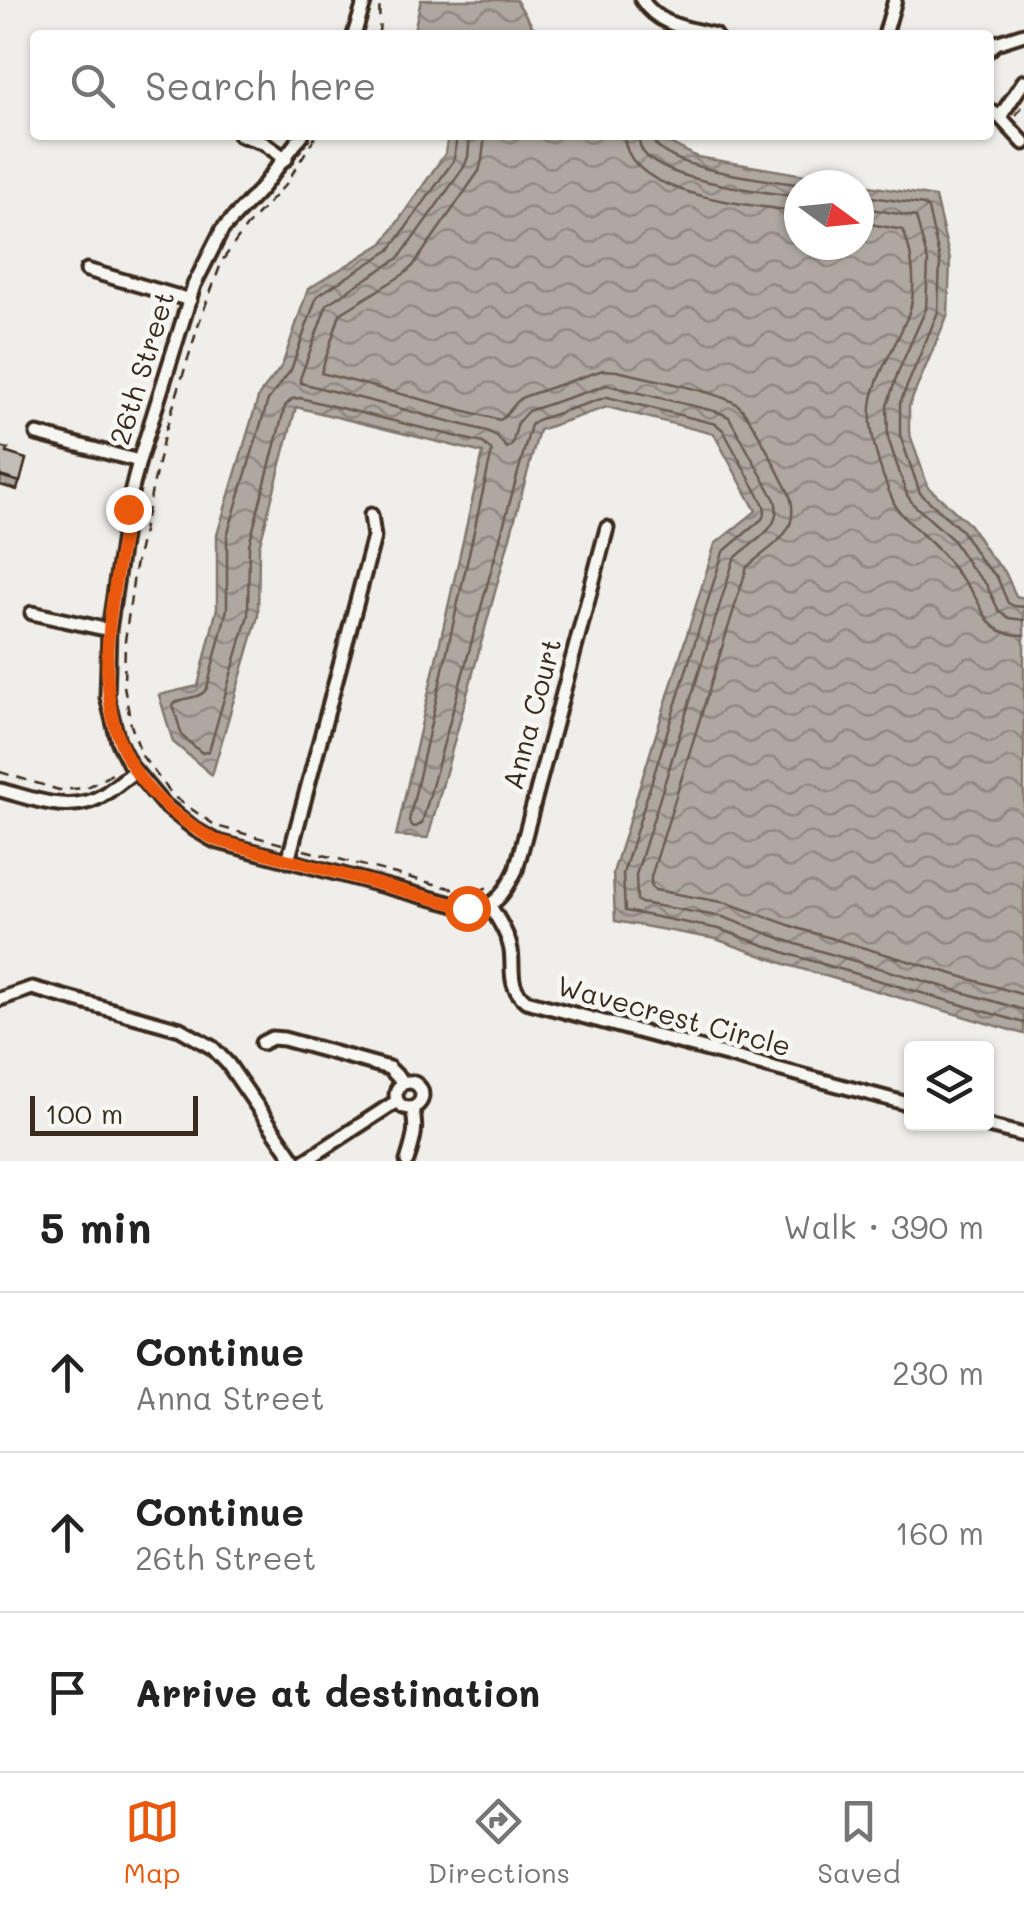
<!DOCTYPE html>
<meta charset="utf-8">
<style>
:root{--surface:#fff;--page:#f2f2f2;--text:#222;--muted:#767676;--line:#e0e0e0;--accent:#ea580c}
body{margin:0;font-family:Mali,sans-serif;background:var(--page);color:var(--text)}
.controls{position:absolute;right:30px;bottom:30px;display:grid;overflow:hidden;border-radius:10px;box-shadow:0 2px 8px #0004}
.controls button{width:90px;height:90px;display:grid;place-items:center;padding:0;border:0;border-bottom:2px solid var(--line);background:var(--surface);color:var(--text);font:50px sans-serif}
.compass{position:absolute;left:784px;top:170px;width:90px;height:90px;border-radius:50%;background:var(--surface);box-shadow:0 2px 8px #0004;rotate:105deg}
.scale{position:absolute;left:30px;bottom:25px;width:168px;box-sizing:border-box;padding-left:10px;border:5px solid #3b2a1e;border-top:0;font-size:28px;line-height:35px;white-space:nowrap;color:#3b2a1e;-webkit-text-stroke:8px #f6f6f2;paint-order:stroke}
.stop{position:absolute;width:30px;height:30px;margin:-22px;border:8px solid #ea580c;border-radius:50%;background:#fff}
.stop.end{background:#ea580c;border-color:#fff;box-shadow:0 2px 10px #0008}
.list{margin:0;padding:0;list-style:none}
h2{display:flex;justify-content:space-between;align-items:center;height:130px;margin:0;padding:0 40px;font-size:42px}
h2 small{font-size:32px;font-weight:400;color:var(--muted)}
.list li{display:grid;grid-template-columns:65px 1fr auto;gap:30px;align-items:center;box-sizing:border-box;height:160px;padding:0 40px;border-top:2px solid var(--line)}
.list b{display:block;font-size:38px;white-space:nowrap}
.list p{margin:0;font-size:32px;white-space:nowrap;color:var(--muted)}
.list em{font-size:32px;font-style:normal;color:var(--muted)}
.icon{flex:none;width:55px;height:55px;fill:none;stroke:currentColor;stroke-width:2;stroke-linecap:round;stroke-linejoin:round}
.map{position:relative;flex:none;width:1024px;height:1161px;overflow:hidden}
.search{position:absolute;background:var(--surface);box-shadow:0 2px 8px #0004;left:30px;right:30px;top:30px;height:110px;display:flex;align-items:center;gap:25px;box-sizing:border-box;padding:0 35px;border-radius:10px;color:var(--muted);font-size:38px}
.sheet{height:610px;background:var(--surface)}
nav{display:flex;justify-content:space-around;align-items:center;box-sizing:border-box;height:140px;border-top:2px solid var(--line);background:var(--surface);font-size:28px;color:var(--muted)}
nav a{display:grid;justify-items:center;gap:5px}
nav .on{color:var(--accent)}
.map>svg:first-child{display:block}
.water{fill:url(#water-waves);stroke:#81766d;stroke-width:2.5;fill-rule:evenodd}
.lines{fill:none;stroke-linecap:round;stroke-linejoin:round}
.shore{stroke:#695c52;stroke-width:2.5}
.street-casing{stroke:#3b2a1e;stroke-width:19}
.path{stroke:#3b2a1e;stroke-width:2.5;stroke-dasharray:10 8;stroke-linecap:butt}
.street{stroke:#f6f6f2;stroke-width:11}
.wall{fill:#a7a39d;stroke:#3b2a1e;stroke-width:2.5}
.building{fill:#c2bdb7;stroke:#3b2a1e;stroke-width:2.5}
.route{stroke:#ea580c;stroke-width:12}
.labels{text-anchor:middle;stroke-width:9;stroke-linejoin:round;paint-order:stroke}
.street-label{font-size:28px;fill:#3b2a1e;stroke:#f6f6f2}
</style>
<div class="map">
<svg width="1024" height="1161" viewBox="0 0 1024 1161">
<defs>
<pattern id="water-waves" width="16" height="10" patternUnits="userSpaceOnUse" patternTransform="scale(2.5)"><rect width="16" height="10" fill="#afa8a1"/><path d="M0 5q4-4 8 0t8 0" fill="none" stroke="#908983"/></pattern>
</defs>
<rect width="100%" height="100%" fill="#efeeea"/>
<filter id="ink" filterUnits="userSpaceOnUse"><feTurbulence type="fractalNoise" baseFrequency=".01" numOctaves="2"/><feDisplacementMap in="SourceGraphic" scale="20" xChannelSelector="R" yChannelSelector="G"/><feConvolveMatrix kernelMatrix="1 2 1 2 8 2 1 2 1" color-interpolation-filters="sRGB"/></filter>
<g filter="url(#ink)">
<path class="water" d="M421 0H516L538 35H413Z
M448 135H655L697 157 935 197 950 260 948 314 909 406V432L928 487 970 525 989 555 1005 572 1016 596 1024 598V1034L788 965 716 939 615 921 613 873 715 544 756 511 714 434 607 407 539 430 428 838 396 836 483 453 296 407 259 547 258 616 212 775 173 742 159 695 198 686 217 608V535L259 395 282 366 308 289 383 243 445 154ZM859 185V245H799V185Z"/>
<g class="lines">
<path class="shore" d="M457 135 454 160 390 250 317 296 291 370 268 400 227 536V609L207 688C200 701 183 695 173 705L182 736 202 753 209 751 248 615 249 545 285 406 292 399 300 398 483 443 492 451 409 821 411 826 416 827 422 823 531 425 537 420 607 397 716 424 723 430 764 505 765 513 762 519 723 552 623 874 625 911 719 929 792 955 1024 1023
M470 135 468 157 464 167 399 258 327 304 300 379 301 383 487 431 496 436 507 448 512 445 518 422 528 411 607 385 718 412 729 417 775 500C784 529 752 541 734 559L636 875 637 900 641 903 723 917 796 944 1024 1010
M485 135 482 160 479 171 413 266 404 274 340 314 321 373 500 420C508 416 513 403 523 397L603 370 617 371C642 377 721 392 738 405 753 418 778 473 789 493 803 533 771 545 747 567L651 877V887L655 890 727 903 800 929 1024 995
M624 135C626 198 752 204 799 212
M639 135C639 142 639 144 642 150 661 182 763 191 799 197
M651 135C656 170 772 180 802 185
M859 195 924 205 928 209 940 261 938 312 900 403V435L920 493 962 531 981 561 997 577 1008 603 1014 606 1024 607
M859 207 916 217 928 262 926 309 898 372 887 406 888 438 907 495 913 504 952 539 971 568 986 584 999 611 1009 618 1024 620
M859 222 903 230C912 252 916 282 911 306 903 336 879 366 872 399 866 430 881 474 894 503 904 523 936 542 951 565 958 576 968 584 974 595 989 621 989 634 1024 635"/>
<g class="street-casing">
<path id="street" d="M642 0C659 26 687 28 715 35
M354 35 365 0
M885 35 895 0
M989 50 996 43 1024 34
M989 110 1000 117 1024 143
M1000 117 1024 81
M240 135 262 142 286 159
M302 135 260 190 222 230 194 285 139 461 127 509 109 630 107 697 118 741 130 765 162 803 196 830 215 841 467 908C493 913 506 891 516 870L607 528
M87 270 190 300
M37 434 139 461
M32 613 109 630
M0 790C28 797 58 810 87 802 104 798 121 781 135 771
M288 861 374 537 371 515
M490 906C498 919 508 934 511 950 514 970 507 986 526 1001L912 1105
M0 999 32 988 180 1029 213 1048 228 1064 295 1161
M262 1043 272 1038 284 1039 389 1068 404 1083
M396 1095a13 13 0 1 1 26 0a13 13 0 1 1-26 0Z
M980 1124 1024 1135
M305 1161 397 1101
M407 1161C413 1142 418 1128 412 1108"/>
</g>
<path class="path" d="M378 35C382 23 377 13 381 0
M1016 115 1024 104
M0 772 59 790 86 788 112 774
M282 844 216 826 174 797 142 756 131 725 124 686 125 641 135 567 164 436 200 320 222 261 246 227 286 184 315 137 320 135
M304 850 473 894 492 885 493 887"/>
<use href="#street" class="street"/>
</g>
<path class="wall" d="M0 447 7 453 26 459 17 490 0 485Z"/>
<path class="building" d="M0 447 8 449 7 453 26 459 20 482 0 476Z"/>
</g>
<g class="lines" filter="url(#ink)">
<path class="route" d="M128 509C105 644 71 762 215 840L467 908"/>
</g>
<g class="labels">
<g class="street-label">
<text transform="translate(142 368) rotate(-73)" y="10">26th Street</text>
<text transform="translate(532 714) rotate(-75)" y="10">Anna Court</text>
<text transform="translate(674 1016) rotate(15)" y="10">Wavecrest Circle</text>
</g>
</g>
</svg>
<div class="controls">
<button><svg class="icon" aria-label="layers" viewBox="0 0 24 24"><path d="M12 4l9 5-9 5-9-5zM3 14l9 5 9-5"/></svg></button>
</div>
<svg class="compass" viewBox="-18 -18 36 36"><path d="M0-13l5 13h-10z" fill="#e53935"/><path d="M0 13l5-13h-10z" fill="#767676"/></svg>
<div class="scale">100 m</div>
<div class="stop" style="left:467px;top:908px"></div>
<div class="stop end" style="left:128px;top:509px"></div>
<div class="search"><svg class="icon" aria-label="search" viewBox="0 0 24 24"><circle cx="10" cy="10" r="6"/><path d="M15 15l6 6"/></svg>Search here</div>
</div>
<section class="sheet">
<h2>5 min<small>Walk · 390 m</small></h2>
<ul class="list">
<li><svg class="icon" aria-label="ahead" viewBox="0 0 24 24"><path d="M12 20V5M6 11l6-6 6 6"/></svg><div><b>Continue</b><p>Anna Street</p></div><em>230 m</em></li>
<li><svg class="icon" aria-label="ahead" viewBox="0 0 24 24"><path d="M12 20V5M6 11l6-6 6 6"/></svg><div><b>Continue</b><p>26th Street</p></div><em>160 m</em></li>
<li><svg class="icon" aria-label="arrive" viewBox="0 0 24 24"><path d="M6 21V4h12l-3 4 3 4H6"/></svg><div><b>Arrive at destination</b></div></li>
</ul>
</section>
<nav>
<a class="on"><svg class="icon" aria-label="map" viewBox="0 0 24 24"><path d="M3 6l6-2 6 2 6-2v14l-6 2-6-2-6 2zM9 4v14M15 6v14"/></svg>Map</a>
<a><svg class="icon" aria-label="directions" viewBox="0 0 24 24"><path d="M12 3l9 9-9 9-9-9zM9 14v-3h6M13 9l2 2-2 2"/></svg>Directions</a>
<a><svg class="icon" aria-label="saved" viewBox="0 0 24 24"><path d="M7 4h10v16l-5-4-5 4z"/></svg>Saved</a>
</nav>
